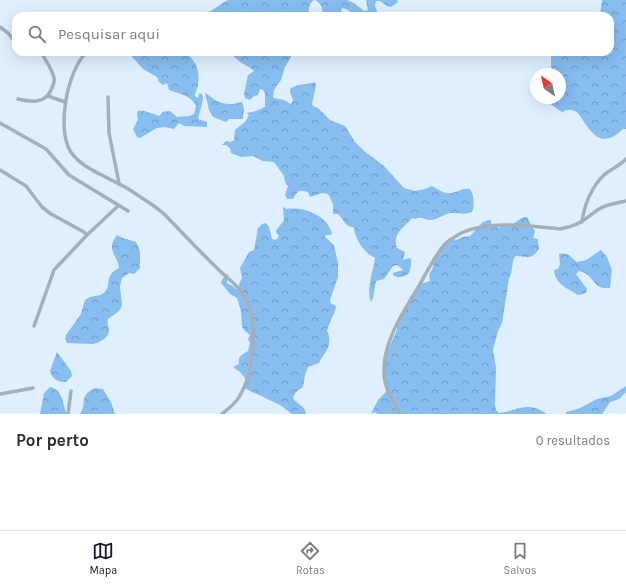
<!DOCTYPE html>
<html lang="pt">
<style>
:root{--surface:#fff;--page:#f2f2f3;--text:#2b2b33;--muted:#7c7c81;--line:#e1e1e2;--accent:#111827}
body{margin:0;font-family:Karla,sans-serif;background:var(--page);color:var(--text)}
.compass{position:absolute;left:530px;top:68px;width:36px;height:36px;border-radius:50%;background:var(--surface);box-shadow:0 4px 16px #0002;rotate:326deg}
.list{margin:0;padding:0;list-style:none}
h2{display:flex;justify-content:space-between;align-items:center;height:52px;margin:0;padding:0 16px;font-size:17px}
h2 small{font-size:13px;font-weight:400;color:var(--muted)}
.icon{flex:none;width:22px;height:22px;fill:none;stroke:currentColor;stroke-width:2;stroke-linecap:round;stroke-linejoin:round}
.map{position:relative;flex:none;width:626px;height:414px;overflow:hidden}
.search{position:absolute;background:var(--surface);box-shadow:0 4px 16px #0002;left:12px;right:12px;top:12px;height:44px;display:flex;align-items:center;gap:10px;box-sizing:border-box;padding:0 14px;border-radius:12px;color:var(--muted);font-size:15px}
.sheet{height:116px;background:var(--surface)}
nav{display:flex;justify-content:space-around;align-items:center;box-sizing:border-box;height:56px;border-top:1px solid var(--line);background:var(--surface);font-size:11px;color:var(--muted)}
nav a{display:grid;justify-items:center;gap:2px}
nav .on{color:var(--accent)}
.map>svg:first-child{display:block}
.forest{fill:url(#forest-crowns)}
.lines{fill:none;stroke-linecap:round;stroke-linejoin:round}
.minor{stroke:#a4afba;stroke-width:3.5}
</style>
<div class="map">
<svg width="626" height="414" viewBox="0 0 626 414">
<defs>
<pattern id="forest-crowns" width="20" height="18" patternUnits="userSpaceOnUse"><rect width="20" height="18" fill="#87bdef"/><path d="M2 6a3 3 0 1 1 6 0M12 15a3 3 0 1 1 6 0" fill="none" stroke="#6f9bc4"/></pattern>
</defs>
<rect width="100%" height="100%" fill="#dfeffe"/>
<path class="forest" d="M228 0H314C308 4 309 10 309 16H201C212 12 218 5 228 0Z
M315 0H347L354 3 364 11 368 10 366 0H397L398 2 391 7 387 6 380 1H376L375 6 379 16H356L346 9 342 8 340 16H322C324 10 321 3 315 0Z
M602 0H626V129H623C600 151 591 132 578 113 572 109 568 109 562 112L546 101 547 98H560V74H551V52H610V16H600Z
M128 52H172L175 55 186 53C196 61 200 70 198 84 198 88 195 92 195 96L198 98 199 94 201 93 203 97 202 104 198 119 207 122V127L184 126 179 123 174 129 165 127 157 128 140 138 137 137 133 129 138 120 137 113 138 111C143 110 154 114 159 116L163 112 170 111 177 117 189 116 194 114 196 106C191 95 180 94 169 90L167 83 163 85 159 82 157 77 143 69Z
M231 52H294L285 67 281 80 274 90 273 98 284 100 291 104 293 100 290 92V89C299 83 306 85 315 82L316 86 312 104 313 106 318 108 330 120 345 126 355 142 364 151 384 166 404 188 415 191 425 189 432 186C436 188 442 193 447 193 456 194 461 187 470 189 474 195 475 205 472 212 465 215 459 213 452 213 445 213 438 220 430 220 424 219 420 216 415 219L412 218C404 228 392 233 397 248L405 252 403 260 409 258 411 259V266L409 273C404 277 398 279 393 275V273L403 270 397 265 393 266 384 279 376 281 373 298 371 302C366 288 373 273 375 258 365 254 354 238 354 227 345 228 343 218 338 214H333V204L328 194 322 193 310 197 308 192C297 189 298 191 293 199H287L285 195 288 186 285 182 284 176 274 162 263 161 253 156 241 157 231 153 230 148 226 145H222L226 141 231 142 234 140 235 130 245 122 249 115 247 113 256 111 265 107V93L263 90 260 89 258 95 254 96 250 100 245 98 244 94 248 75 254 71C246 64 236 62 231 52Z
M205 93C214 99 221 105 232 104 236 104 238 102 242 102L244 109 243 119H229L226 122 213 117 209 110Z
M284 207 286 209C300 207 314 211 325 221 328 224 330 229 332 232L331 235H326L325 237 334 245 338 263V277L330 300 331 304 335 305 336 308 327 330C333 347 326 349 319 363L308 367 305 375 303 387 296 392 293 397 294 400 304 408 306 413 305 414H292L280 405 244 388 246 379 240 372 233 367 239 364C238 355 242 355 248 351L250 343 248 339 250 335 245 331 242 327 241 311 237 298 230 294 221 283 223 278 228 274 227 283 233 286 236 289H240L239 284 242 278 240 268 249 252 254 250 258 228 262 224 266 223 269 227 272 239 275 240 278 238 279 235 277 234 276 231 284 220 283 208Z
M523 217H527C530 222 531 227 535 231L533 238 538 239 539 249C531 261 526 256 515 256L513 261 511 274 509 279 502 323 498 331 493 350 496 367 495 405 496 410 499 413C514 412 522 403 538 409 541 411 544 411 546 414H378L375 412 371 414 378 400 386 392 383 361 397 330V324L420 284 430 281 429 275 433 267 434 262 442 249 452 238 456 240 463 237 470 236 483 222 489 220H491V225L500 228 501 225 513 224Z
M117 235 123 238 136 242 140 251V268L134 274 129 273 122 278 120 287 122 304 121 308 118 312 108 319C107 323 108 325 109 329 110 337 100 343 93 344L67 343 65 339 66 335 81 314 85 300C92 294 99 298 105 292 112 285 103 276 119 268 118 255 105 251 117 235Z
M601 250 607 257 612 270 610 288C596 289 597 284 588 275 586 273 582 272 579 271L576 274 587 289 586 293 578 295C567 288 555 284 554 270L558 269 560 264 559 254C571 252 569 257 577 262L586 260Z
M57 352 71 371 72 376 66 382C58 382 52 379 50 371Z
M626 386V392L619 399 610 402 602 414H566V412L578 409 597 399 611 396Z
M50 387C64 391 62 403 67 414H40L44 393Z
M95 388 103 389 111 402 115 414H80C88 402 78 396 95 388Z"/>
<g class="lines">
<path class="minor" d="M0 27 8 33 16 43
M87 52C67 69 54 136 74 156 89 173 117 180 136 194 145 200 155 206 163 213 181 231 198 250 216 267 225 277 239 285 245 297 259 322 254 373 239 397 235 404 228 409 222 414
M48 96 65 102
M108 97 109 133 119 183
M18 99C31 102 45 104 51 90 53 86 55 82 54 78 53 70 45 60 41 52
M0 123 46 149 69 175 128 211
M0 170 26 186 42 207 51 214 84 232 87 235
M582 222C584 205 592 186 605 174 612 169 620 165 626 159
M34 326 54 270 87 235 119 205
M0 394 33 388
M68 414 71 391
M400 414C393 401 384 388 384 372 383 340 405 310 420 284 428 270 435 255 446 243 451 239 456 236 461 233 489 220 530 226 560 229 581 225 583 220 599 209 607 204 617 203 626 201"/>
</g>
</svg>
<svg class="compass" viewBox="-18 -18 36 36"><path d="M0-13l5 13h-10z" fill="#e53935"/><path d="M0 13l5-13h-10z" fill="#7c7c81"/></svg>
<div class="search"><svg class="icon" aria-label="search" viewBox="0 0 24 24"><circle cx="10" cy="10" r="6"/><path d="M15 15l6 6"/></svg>Pesquisar aqui</div>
</div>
<section class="sheet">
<h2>Por perto<small>0 resultados</small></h2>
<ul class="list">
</ul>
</section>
<nav>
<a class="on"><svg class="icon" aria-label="map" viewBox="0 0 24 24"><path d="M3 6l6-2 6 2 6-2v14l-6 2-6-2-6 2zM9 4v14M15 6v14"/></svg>Mapa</a>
<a><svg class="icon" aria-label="directions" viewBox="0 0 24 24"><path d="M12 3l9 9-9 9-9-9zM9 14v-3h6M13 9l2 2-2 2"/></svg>Rotas</a>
<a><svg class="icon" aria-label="saved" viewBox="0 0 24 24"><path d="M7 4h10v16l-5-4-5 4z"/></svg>Salvos</a>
</nav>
